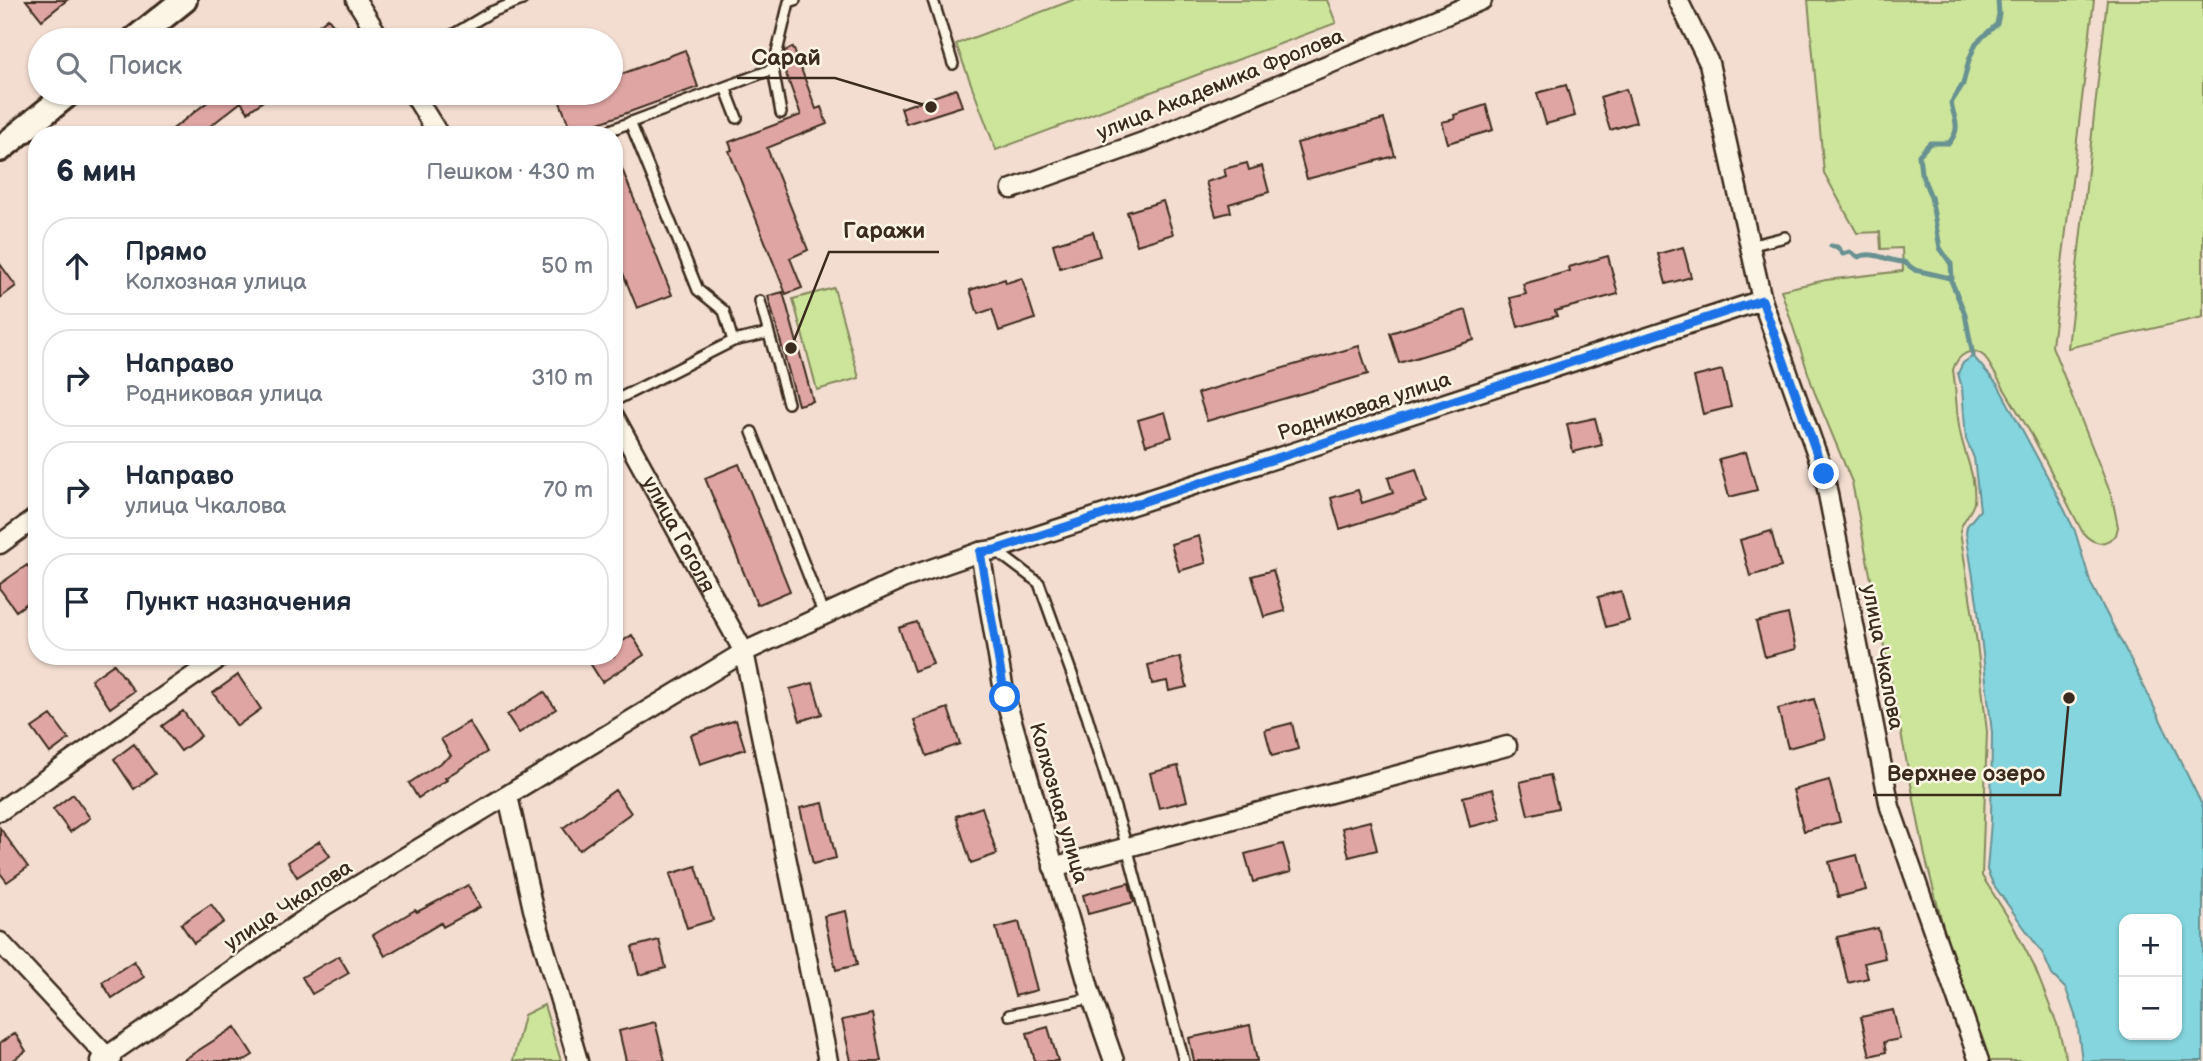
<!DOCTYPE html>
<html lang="ru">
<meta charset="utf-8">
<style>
:root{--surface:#fff;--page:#f2f2f3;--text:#1f2937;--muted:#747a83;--line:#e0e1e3}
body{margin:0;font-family:"Balsamiq Sans",sans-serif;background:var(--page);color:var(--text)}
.controls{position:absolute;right:21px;bottom:21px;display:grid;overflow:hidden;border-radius:14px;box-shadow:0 2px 5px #0004}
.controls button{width:63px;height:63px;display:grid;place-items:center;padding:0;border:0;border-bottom:2px solid var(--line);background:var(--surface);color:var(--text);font:35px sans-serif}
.stop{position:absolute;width:21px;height:21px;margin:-16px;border:5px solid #1a73e8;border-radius:50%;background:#fff}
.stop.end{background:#1a73e8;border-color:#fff;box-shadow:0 2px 7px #0008}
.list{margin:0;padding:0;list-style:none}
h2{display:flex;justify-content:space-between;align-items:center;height:91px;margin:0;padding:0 28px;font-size:30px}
h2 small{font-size:23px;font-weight:400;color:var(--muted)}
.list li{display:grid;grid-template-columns:46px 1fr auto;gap:21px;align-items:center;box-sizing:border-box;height:98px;margin:0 14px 14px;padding:0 14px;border:2px solid var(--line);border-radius:28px}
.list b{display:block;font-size:26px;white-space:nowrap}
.list p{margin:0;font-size:23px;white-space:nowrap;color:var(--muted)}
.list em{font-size:23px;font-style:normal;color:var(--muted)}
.icon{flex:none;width:38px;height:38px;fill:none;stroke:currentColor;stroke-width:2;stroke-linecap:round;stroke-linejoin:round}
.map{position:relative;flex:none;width:2203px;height:1061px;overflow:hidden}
.search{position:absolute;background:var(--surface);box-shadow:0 2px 5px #0004;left:28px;top:28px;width:595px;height:77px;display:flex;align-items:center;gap:18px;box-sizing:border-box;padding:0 24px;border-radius:38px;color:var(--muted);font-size:26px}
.panel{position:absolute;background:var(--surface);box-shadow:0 2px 5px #0004;left:28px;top:126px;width:595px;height:539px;border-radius:28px}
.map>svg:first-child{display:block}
.green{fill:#cce59b;stroke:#84885c;stroke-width:2}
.water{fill:#84d5de;stroke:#679191;stroke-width:2;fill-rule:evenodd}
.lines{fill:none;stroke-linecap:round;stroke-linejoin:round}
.stream{stroke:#679191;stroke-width:5}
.building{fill:#dfa5a3;stroke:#3b2a1e;stroke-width:2}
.service-casing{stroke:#3b2a1e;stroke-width:14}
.minor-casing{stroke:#3b2a1e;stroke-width:23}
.secondary-casing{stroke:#3b2a1e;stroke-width:30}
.service{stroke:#fcf5e5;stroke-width:9}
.minor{stroke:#fcf5e5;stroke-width:18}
.secondary{stroke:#fcf5e5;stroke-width:24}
.route{stroke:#1a73e8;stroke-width:9}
.labels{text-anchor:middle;stroke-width:5;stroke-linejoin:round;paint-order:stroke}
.street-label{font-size:21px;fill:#3b2a1e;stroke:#fcf5e5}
.leader{fill:none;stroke:#3b2a1e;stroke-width:2.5}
.callout-dot{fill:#3b2a1e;stroke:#fcf5e5;stroke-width:2.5}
.callout-label{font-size:23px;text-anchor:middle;font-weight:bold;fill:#3b2a1e;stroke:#fcf5e5;stroke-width:5;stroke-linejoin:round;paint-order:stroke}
</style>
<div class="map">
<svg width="2203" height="1061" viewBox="0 0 2203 1061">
<rect width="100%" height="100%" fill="#f3ddd1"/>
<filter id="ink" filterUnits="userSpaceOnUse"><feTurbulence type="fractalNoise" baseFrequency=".0143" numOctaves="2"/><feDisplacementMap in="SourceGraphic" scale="14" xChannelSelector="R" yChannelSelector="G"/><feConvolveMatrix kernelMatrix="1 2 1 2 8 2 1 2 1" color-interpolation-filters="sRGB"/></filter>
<g filter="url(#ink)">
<path class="green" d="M1073 0H1327L1336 23 996 150 956 44Z
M1808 0H2094L2052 346 2112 497 2118 527 2116 535C2104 546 2094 545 2083 533L2033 437 1985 357C1972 345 1957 355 1953 370 1956 389 1956 407 1959 426 1962 451 1977 475 1974 502 1973 511 1962 520 1960 531L1977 643 1987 732 1982 876 2011 922 2034 966 2057 1024 2067 1061H1982L1961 997 1925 856 1852 482 1814 391 1781 290 1826 280 1903 271 1902 248 1881 249 1880 232 1857 233 1824 173Z
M2107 0H2203V317L2068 348Z
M834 288 859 378 817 390 793 299Z
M544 1005 561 1061H513L524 1015Z"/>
<path class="water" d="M1973 356 1998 385 2051 483 2075 531 2091 584 2132 662 2203 807V1061H2082L2077 1021 2066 989 2052 975 2043 954 1993 884 1987 870 1991 822 1992 733 1977 602 1966 533 1967 526 1980 510 1974 458 1966 439 1962 388 1958 373 1963 363ZM2124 919H2177V1035H2124Z"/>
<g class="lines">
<path class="stream" d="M1831 246 1837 247 1843 254 1850 252 1858 257C1875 250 1888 262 1904 262L1915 270 1950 278 1965 314 1973 356
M1952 279 1951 264 1940 248 1931 197 1921 173 1919 155 1930 143H1949C1962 128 1954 119 1951 103L1963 84 1969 60 1976 43 1997 24 1999 14 1998 0"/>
</g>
<path class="building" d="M26 0H67L42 20Z
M328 18 346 40H300Z
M793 47 816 109 821 107 827 124 767 148 808 250 790 258 802 288 786 294 729 151 732 150 729 142 801 115 782 63 785 51Z
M685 50 698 87 572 133 558 97 570 93H611V78Z
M1566 85 1575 116 1546 124 1537 93Z
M956 89 962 106 906 124 901 108Z
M1626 89 1636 122 1610 130 1600 97Z
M219 93H274L248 112 241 102 199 135H165Z
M1486 105 1493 130 1448 143 1442 122 1455 119 1454 115Z
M1384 119 1395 156 1307 179 1297 143Z
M615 151 672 295 637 308 614 251Z
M1247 163 1249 170 1262 166 1269 192 1229 204 1231 212 1216 216 1206 182 1226 176 1224 169Z
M1163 201 1173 234 1137 245 1127 212Z
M1093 232 1100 256 1060 268 1053 244Z
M1683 247 1691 277 1666 284 1658 254Z
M1608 256 1618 294 1555 311 1557 316 1518 327 1510 298 1526 294 1523 284 1570 271 1569 267Z
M0 264 16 286 0 298Z
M1022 278 1035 319 999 331 992 309 978 314 970 290 1005 279 1006 283Z
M783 292 813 401 798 405 768 296Z
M1466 310 1474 340 1399 363 1390 333Z
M1359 346 1368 374 1207 421 1198 393Z
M1722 370 1731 407 1703 414 1694 377Z
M1165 412 1172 437 1146 445 1138 420Z
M1595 418 1602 445 1573 452 1567 424Z
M1746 452 1757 490 1729 497 1719 459Z
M739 464 790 591 757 605 705 478Z
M1416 469 1426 502 1340 529 1331 498 1358 490 1362 503 1393 493 1388 478Z
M1771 531 1781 567 1750 576 1740 540Z
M1199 536 1206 563 1179 571 1171 544Z
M27 565 37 578V596L16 611 0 589V584Z
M1273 570 1285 611 1264 617 1252 576Z
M1621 591 1629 621 1606 627 1598 597Z
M1788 614 1796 649 1765 657 1756 622Z
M917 622 933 664 914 671 899 628Z
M632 635 644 655 602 682 590 663 600 656H614V647Z
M1180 657 1187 687 1169 691 1167 681 1152 684 1148 665Z
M114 664 134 691 110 708 91 680Z
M238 675 261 709 237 726 213 693Z
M813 683 822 714 800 721 790 689Z
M544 692 556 709 519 733 507 715Z
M1814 699 1825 738 1788 748 1778 709Z
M948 708 960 744 927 756 914 720Z
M183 711 201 736 181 751 162 726Z
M51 715 69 739 50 753 32 728Z
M736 720 745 749 700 764 691 735Z
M469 722 487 752 445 778 447 780 418 798 409 783 451 756 441 739Z
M1292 723 1298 749 1272 756 1265 730Z
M134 744 155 774 134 789 114 759Z
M1178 766 1187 801 1159 808 1150 773Z
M1550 775 1558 808 1528 815 1520 782Z
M1829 780 1840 822 1804 831 1793 790Z
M1493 789 1501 819 1470 827 1463 797Z
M615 790 631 813 579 850 563 828Z
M73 794 90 818 70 832 53 809Z
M823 803 836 858 813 864 800 808Z
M982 807 997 854 971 863 956 816Z
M1370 821 1377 850 1349 857 1342 828Z
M0 828 28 867 7 882 0 873Z
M320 841 330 856 297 877 288 862Z
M1283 844 1291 872 1253 882 1245 854Z
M1857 855 1866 890 1838 897 1829 862Z
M696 866 713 920 687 928 670 874Z
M1129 883 1134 902 1088 914 1083 895Z
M468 885 480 907 443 927 441 923 385 956 373 935 415 910 417 912Z
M211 904 224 922 194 943 181 924Z
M846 911 857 965 836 970 824 916Z
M1019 922 1037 990 1015 996 996 928Z
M1878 928 1885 958 1864 963 1868 978 1848 983 1837 937Z
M659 940 666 968 639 975 632 947Z
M339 956 349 973 312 994 302 977Z
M134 961 144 977 112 998 102 982Z
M1893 1010 1900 1039 1884 1042 1886 1052 1870 1056 1861 1017Z
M872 1014 881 1061H851L842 1020Z
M655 1022 665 1061H626L619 1031Z
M1250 1025 1257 1061H1194L1189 1038Z
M235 1027 253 1055 243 1061H182Z
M1048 1027 1058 1061H1035L1027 1033Z
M15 1033 26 1051 12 1061H0V1043Z"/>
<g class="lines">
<g class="service-casing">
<path id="service" d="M933 0 953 64
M444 40 491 12 522 0
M773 69 781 113
M725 87 737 118
M597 135 773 69 789 2 795 0
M1749 246 1785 237
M760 301 788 403
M733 341 769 333
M614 401 733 341 724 311 698 290 630 122
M752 432 824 615
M995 550 1039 583 1087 716 1127 847 1184 1061
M1009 1015 1092 998"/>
</g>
<g class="minor-casing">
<g id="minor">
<path d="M356 0 381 40"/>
<path d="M1678 0 1709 63 1762 300 1824 474 1890 807 1979 1061"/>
<path d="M413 93 439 135"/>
<path d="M1012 189 1143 142 1482 0"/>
<path id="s1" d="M614 416 744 652 828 1061"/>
<path d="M0 544 37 517"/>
<path d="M980 552 1005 697 1092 998 1114 1061"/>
<path d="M508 796 533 909 578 1061"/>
<path d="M0 811 222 656"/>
<path d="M1053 867 1507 746"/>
<path d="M0 942 111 1061"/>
<path d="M100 1061 324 906 744 652 902 579 980 552 994 550 1762 300"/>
</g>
</g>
<g class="secondary-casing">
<path id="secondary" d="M134 40 184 0
M0 149 69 93"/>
</g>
<use href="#service" class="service"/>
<use href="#minor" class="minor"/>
<use href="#secondary" class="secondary"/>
</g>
</g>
<g class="lines" filter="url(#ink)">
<path class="route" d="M1005 697 980 552 995 550 1762 300 1824 474"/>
</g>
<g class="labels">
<g class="street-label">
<text transform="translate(1220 84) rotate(-22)" y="7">улица Академика Фролова</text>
<text transform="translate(1364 406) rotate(-18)" y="7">Родниковая улица</text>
<text dy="7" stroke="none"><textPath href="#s1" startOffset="135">улица Гоголя</textPath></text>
<text transform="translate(1883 657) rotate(79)" y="7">улица Чкалова</text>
<text transform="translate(1059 803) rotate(74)" y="7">Колхозная улица</text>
<text transform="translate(288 905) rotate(-33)" y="7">улица Чкалова</text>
</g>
</g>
<path class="leader" d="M931 107L835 78H737M791 348L829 252H939M2069 698L2060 795H1873"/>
<g class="callout-dot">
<circle cx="931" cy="107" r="7"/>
<circle cx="791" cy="348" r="7"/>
<circle cx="2069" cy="698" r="7"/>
</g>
<g class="callout-label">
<text x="786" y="65">Сарай</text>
<text x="884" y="238">Гаражи</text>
<text x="1966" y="781">Верхнее озеро</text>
</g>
</svg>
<div class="controls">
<button>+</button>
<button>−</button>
</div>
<div class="stop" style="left:1005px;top:697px"></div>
<div class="stop end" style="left:1824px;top:474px"></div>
<div class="search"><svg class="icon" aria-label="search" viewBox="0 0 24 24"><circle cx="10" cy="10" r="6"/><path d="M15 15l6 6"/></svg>Поиск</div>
<section class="panel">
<h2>6 мин<small>Пешком · 430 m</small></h2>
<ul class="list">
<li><svg class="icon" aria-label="ahead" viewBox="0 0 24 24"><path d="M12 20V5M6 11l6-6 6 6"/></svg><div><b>Прямо</b><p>Колхозная улица</p></div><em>50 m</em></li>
<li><svg class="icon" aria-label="right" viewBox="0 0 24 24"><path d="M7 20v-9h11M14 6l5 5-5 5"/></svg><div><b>Направо</b><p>Родниковая улица</p></div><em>310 m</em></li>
<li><svg class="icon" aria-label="right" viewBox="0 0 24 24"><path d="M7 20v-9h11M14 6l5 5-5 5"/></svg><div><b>Направо</b><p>улица Чкалова</p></div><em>70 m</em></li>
<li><svg class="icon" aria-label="arrive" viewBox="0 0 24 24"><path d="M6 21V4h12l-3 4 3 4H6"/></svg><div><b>Пункт назначения</b></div></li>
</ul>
</section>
</div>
